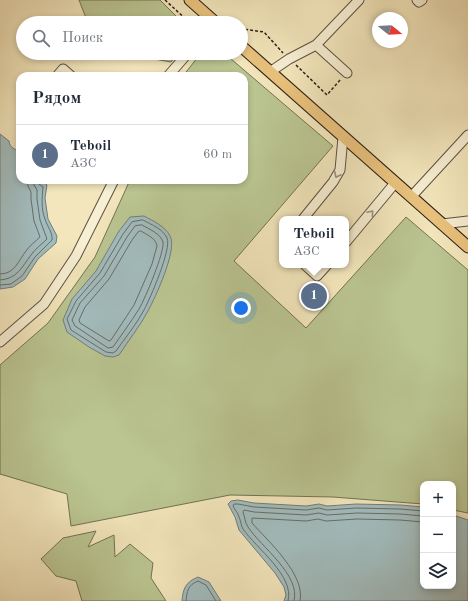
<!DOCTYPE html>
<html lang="ru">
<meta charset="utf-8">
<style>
:root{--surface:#fff;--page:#f2f2f3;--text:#1f2937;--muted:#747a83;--line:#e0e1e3;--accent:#8f2418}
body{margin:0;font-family:"Old Standard TT",serif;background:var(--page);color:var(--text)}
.controls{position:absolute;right:12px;bottom:12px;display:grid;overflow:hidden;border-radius:8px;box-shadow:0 2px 6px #0003}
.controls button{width:36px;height:36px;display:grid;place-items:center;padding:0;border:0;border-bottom:1px solid var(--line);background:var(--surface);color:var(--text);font:20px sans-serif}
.compass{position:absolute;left:372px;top:12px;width:36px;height:36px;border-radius:50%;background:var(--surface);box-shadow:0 2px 6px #0003;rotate:108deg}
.you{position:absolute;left:241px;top:308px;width:14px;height:14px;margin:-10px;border:3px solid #fff;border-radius:50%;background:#1a73e8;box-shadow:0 0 0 6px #1a73e833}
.badge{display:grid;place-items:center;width:26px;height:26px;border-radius:50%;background:var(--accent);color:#fff;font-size:13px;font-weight:700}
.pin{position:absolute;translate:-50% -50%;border:2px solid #fff;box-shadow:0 1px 4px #0006}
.popup{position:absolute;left:279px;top:216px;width:70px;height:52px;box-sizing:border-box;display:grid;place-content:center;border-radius:8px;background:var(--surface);filter:drop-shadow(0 1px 3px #0005);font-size:13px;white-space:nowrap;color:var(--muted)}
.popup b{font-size:15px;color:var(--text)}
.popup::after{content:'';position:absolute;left:50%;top:100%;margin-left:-8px;border:8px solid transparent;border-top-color:var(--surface)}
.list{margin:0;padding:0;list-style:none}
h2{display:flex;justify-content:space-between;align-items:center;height:52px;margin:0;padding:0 16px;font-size:17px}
h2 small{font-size:13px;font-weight:400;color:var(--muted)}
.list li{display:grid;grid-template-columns:26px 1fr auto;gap:12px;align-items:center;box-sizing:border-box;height:60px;padding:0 16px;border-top:1px solid var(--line)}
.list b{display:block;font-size:15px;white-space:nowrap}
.list p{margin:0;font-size:13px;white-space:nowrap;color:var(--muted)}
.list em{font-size:13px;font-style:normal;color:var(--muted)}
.icon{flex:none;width:22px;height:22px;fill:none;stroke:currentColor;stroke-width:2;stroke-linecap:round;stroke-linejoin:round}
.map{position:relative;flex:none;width:468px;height:601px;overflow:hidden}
.search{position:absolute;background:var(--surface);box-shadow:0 2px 6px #0003;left:16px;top:16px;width:232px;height:44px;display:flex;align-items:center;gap:10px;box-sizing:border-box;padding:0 14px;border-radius:22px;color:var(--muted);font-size:15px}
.panel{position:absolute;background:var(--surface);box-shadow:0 2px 6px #0003;left:16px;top:72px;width:232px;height:112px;border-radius:12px}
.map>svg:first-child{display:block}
.green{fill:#bac591;stroke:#737254}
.water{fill:#a2bcbd;stroke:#737d7b}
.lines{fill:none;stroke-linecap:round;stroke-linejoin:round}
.shore{stroke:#676d6a;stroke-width:1}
.minor-casing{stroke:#5e5041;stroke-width:11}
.major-casing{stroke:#2c1e18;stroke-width:13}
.path{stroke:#2c1e18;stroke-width:1.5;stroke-dasharray:3 2;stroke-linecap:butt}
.minor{stroke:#f7efd3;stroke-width:9}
.major{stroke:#eac37e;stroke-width:11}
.oneway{stroke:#9c917f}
</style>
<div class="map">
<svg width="468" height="601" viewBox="0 0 468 601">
<rect width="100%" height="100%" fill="#f3e6bc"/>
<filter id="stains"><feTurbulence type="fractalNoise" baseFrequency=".005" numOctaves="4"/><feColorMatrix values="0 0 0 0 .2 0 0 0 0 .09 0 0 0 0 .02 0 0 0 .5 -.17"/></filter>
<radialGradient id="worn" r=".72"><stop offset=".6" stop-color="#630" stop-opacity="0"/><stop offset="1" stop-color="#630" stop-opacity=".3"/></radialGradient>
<path class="green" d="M79 0H160L183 23H88Z
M120 53H178L171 62Z
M201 53H224L333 146 234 261 306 328 406 217 468 270V513L453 510V484H423V504L333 497 230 495 71 526 67 494 0 474V365L48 323 95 257 130 180H244V76H183Z
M96 531 88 547 114 535 115 557 130 544 153 563 151 578 166 601H82L76 581 56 576 41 559 63 538Z"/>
<path class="water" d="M0 134 9 141C10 149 15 148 20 153V180H41L47 185 45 198 48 219 57 236 56 243 38 259 25 279 13 287 0 289Z
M144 216C153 221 165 226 170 236 178 249 155 298 148 311 140 326 128 341 119 355L113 357 105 356 89 347 67 332 63 320 72 299 96 271 119 231 130 217Z
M238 500 254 503 306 506 319 504 327 506 356 504 401 505 423 507V586H453V515L468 520V601H284L286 595 284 587 275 573 239 530 235 517 228 504 231 501Z
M198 577 209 582 221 601H182C183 588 186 582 198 577Z"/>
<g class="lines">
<path class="shore" d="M143 220C152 225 163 229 167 238 172 248 150 299 144 310 136 325 125 338 116 351L113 353 106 352 71 330 67 319 76 301 100 273 123 234 132 222Z
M142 225C149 229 161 234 163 242 165 251 145 299 139 309 131 322 122 334 113 347L108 348 75 326 72 320 80 303 104 276 127 237 135 226Z
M141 231C147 235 156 238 157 246L152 264 134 305 111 340 109 341 80 323 79 320 85 307 109 279 132 240 138 232Z
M0 274C15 274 18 261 26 251 29 246 35 242 40 237L34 221 31 199V192L28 186 27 180
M0 280C17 279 22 267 31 255 35 249 42 244 47 239L40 220 37 199V190L34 185 33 180
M0 285 11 284 22 276 35 257 52 240C53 233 47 226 45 219 41 209 42 198 43 187L39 184V180
M186 601C187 591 188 585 198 581L206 585 216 601
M288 601C295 576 256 548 243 529 241 526 241 521 239 517 238 513 235 510 233 506L234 504H238L254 507 306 510 319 508 327 510 356 508 400 509 423 511
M294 601C301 575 261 547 248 527 245 523 245 517 243 512L244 510 254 512 306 515 319 513 327 515 357 513 400 514 423 516
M300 601C306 575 268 541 252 523V518L306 521 318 519 326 521 357 519 400 520 423 522"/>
<g class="minor-casing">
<path id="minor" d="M417 0 419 2 422 0
M316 45 347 73
M270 72 289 59 316 45 359 0
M57 76 63 69 71 76
M168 76 188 53
M411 197 468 135
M303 219 333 182 340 170 343 137
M442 224 468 221
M346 242 395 183
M305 265 317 276 327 265
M0 342 44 304 76 256 114 180"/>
</g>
<g class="major-casing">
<path id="major" d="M190 0 216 23
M241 46 468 247"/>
</g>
<path class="path" d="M165 0 190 23
M241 31 243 29 264 32 283 53
M296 65 327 95 341 79"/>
<use href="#minor" class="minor"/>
<use href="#major" class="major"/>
</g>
<defs><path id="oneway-chevron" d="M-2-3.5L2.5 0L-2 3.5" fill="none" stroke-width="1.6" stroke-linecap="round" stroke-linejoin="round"/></defs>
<g class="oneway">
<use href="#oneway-chevron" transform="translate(337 175) rotate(117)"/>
<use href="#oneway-chevron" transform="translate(371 213) rotate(-50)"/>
</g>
<rect width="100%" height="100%" filter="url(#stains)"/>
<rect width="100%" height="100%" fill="url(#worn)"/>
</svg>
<div class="controls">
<button>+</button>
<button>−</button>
<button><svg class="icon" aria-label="layers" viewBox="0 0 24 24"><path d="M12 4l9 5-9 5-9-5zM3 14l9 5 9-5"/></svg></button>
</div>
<svg class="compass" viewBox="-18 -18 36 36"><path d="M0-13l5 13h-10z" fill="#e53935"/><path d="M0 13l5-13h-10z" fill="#747a83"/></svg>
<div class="you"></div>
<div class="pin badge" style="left:314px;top:296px;background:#5c6f8a">1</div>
<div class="popup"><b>Teboil</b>АЗС</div>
<div class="search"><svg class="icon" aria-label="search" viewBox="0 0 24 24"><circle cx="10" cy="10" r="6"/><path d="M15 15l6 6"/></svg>Поиск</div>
<section class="panel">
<h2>Рядом<small></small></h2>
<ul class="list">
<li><span class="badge" style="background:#5c6f8a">1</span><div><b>Teboil</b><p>АЗС</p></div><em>60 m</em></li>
</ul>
</section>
</div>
